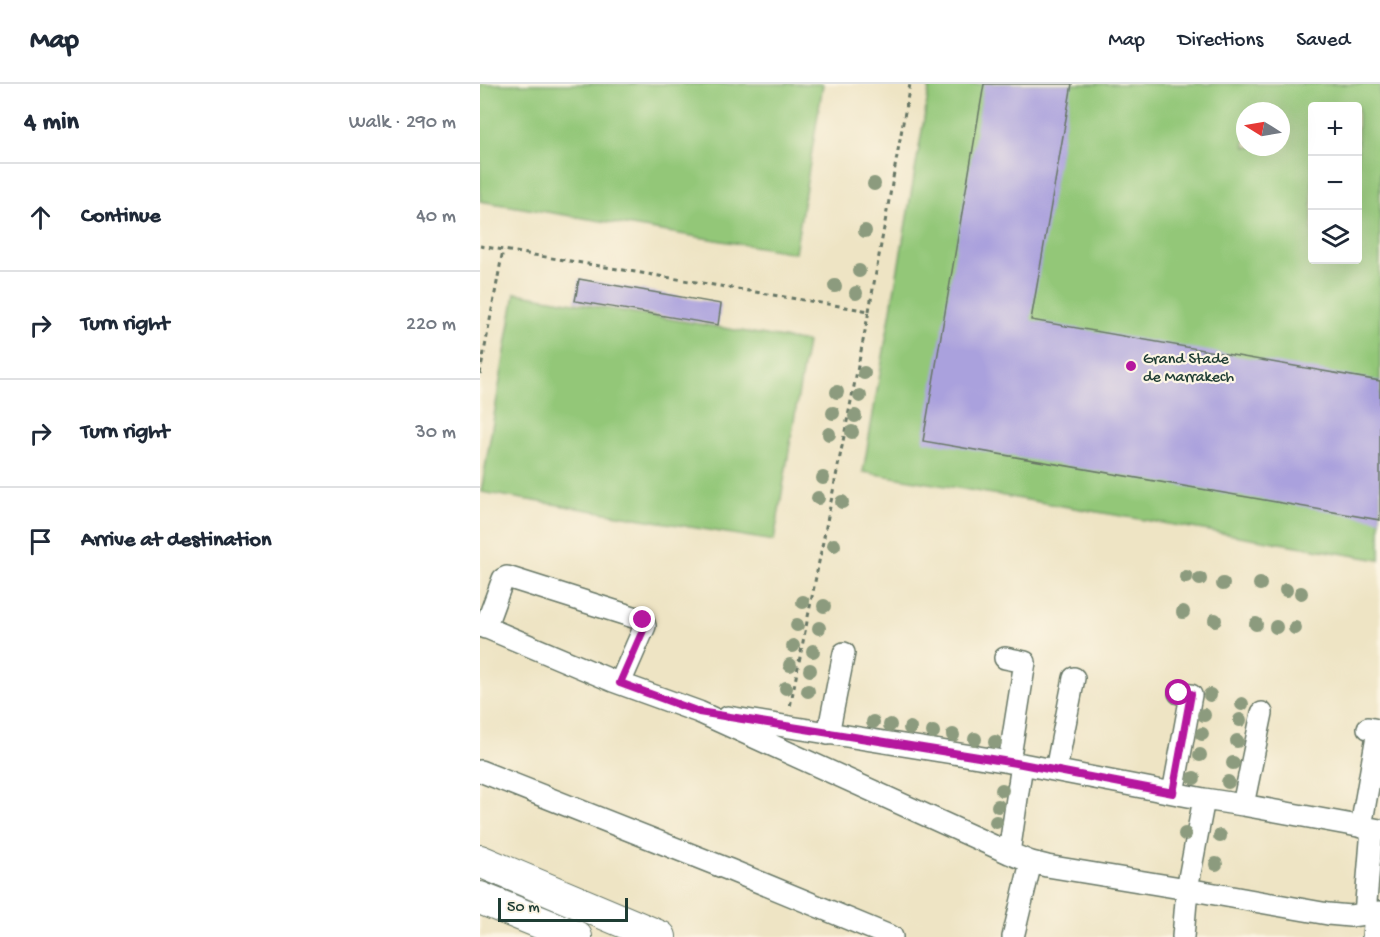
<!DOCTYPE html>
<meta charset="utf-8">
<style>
:root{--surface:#fff;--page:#f2f2f3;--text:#1f2937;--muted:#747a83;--line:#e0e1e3}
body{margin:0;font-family:"Gochi Hand",sans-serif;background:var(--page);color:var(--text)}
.controls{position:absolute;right:18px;top:18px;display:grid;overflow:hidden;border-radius:6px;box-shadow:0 6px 24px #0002}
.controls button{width:54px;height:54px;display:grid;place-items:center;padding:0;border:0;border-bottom:2px solid var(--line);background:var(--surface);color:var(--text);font:30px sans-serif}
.compass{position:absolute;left:756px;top:18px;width:54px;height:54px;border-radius:50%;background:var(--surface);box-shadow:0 6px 24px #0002;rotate:281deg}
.scale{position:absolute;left:18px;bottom:15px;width:130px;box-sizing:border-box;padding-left:6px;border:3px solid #1f3d34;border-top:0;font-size:16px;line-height:21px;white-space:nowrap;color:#1f3d34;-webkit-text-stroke:4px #fcf5e5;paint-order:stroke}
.stop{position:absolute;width:18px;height:18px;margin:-14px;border:4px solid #b5179e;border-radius:50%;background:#fff}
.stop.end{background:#b5179e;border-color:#fff;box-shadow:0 2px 6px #0008}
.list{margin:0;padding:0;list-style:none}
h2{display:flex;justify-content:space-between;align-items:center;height:78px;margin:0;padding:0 24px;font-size:26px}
h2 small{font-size:20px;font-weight:400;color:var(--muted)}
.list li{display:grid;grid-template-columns:39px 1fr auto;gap:18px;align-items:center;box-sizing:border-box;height:108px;padding:0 24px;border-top:2px solid var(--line)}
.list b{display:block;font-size:22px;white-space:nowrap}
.list em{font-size:20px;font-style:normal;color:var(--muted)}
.icon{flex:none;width:33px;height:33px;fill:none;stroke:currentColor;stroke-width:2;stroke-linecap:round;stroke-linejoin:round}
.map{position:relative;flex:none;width:900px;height:853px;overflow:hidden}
header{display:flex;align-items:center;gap:36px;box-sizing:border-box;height:84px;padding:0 30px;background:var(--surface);border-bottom:2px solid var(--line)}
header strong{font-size:28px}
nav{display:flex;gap:33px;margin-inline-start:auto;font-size:21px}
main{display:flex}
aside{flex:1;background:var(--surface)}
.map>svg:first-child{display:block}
.green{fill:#93c778;stroke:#598256;stroke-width:1.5;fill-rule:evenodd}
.building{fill:#aaa1dd}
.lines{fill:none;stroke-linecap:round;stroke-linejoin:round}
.minor-casing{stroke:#677766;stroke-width:24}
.highway-casing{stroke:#677766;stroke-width:34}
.path{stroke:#677766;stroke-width:3;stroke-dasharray:4.5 4.5;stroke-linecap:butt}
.minor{stroke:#fff;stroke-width:21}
.highway{stroke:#fff;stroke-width:32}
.tree{fill:#8c9b7e}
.route{stroke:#b5179e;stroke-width:8}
.poi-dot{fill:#b5179e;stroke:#fcf5e5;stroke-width:2}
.labels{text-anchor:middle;stroke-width:4.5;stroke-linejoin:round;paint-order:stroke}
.poi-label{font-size:16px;fill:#1f3d34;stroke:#fcf5e5;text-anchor:start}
</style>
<header>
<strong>Map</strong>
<nav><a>Map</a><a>Directions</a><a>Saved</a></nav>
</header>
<main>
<aside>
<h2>4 min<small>Walk · 290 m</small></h2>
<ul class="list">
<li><svg class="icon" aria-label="ahead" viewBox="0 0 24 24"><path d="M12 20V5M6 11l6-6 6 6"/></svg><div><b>Continue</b></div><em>40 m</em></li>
<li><svg class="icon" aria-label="right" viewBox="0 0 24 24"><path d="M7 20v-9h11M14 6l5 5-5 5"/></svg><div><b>Turn right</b></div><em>220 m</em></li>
<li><svg class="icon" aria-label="right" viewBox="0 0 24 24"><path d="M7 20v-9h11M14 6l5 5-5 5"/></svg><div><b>Turn right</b></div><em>30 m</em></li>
<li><svg class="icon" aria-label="arrive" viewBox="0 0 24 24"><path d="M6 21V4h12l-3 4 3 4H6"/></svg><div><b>Arrive at destination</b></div></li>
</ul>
</aside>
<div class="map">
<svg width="900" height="853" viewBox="0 0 900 853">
<rect width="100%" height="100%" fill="#fcf5e5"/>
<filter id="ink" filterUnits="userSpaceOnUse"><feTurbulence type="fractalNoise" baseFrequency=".0167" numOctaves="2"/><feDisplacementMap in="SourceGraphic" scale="12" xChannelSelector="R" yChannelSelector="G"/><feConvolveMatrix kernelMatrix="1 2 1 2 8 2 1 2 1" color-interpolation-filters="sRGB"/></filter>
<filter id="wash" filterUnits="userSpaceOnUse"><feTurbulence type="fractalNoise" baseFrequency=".008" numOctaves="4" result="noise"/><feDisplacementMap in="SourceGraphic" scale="24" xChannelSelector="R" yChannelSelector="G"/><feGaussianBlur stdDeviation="1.35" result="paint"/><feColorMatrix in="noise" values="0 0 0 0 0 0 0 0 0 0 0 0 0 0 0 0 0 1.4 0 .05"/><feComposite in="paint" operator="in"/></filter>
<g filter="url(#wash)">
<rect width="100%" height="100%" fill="#eee4c4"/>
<path class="green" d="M0 0H343L315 169 0 117Z
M450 0H900V476L383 388ZM832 22H878V176H832ZM765 27H801V63H765Z
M35 209 327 258 294 457 1 408Z"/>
<g id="blocks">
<path class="building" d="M504 0H592L551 236 900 297V436L443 357Z
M99 195 241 220 238 241 95 217Z"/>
</g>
</g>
<g filter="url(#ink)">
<use href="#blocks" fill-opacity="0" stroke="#677766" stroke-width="1.5"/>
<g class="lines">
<g class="minor-casing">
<path id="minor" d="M0 541 133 597 219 628 529 769 551 778 567 782 707 805 848 830 870 832 900 828
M5 544 23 495 27 493 163 536 165 542 140 599
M525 574 545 578 529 678
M248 633 542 680 724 715 763 721 900 746
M348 650 364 569
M576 686 594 594
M0 687 250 786 412 853
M693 709 711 611 699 609
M763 721 782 629
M881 743 898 646 888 644
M529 769 542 680
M885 830 892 745
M533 853 551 778
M703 853 707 805 724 715
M893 853 895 829"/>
</g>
<g class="highway-casing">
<path id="highway" d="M0 777 180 853
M0 814 96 853"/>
</g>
<path class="path" d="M0 162 389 227 310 623
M389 227 430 0
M0 290 23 166"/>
<use href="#minor" class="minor"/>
<use href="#highway" class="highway"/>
</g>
<g class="tree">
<circle cx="394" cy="100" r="7"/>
<circle cx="385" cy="147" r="7"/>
<circle cx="379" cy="187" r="7"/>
<circle cx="355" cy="202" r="7"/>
<circle cx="376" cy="209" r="7"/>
<circle cx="384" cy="289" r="7"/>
<circle cx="357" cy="308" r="7"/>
<circle cx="380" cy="312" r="7"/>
<circle cx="353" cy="329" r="7"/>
<circle cx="375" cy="332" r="7"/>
<circle cx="372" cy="348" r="7"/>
<circle cx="349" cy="350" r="7"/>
<circle cx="343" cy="394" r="7"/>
<circle cx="338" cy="414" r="7"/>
<circle cx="362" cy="418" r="7"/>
<circle cx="354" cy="461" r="7"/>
<circle cx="706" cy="493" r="7"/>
<circle cx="720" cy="495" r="7"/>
<circle cx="743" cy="500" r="7"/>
<circle cx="780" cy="500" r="7"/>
<circle cx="806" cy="506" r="7"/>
<circle cx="821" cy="509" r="7"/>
<circle cx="323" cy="518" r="7"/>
<circle cx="344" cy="522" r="7"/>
<circle cx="703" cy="528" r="7"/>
<circle cx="735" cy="536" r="7"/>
<circle cx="776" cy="540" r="7"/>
<circle cx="317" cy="541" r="7"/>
<circle cx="796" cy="543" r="7"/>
<circle cx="339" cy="544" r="7"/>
<circle cx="815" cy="544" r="7"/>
<circle cx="313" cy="562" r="7"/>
<circle cx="333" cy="567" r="7"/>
<circle cx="310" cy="581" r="7"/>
<circle cx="330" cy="586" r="7"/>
<circle cx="306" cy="604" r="7"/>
<circle cx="328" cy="607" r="7"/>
<circle cx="730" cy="611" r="7"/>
<circle cx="762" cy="620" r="7"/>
<circle cx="724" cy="631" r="7"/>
<circle cx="760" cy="636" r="7"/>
<circle cx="393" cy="638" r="7"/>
<circle cx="410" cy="641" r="7"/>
<circle cx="430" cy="644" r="7"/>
<circle cx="453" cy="648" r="7"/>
<circle cx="722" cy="650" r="7"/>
<circle cx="473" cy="651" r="7"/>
<circle cx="495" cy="655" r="7"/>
<circle cx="757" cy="657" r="7"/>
<circle cx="515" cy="658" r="7"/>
<circle cx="720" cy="671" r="7"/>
<circle cx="753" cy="679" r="7"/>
<circle cx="714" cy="694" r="7"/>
<circle cx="748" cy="698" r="7"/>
<circle cx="522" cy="706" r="7"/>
<circle cx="518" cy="722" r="7"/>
<circle cx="516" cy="738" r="7"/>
<circle cx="705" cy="750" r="7"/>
<circle cx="740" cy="752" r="7"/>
<circle cx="736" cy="780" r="7"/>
</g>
</g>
<g class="lines" filter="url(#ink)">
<path class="route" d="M163 536 165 542 140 599 219 628 542 680 693 709 711 610 699 609"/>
</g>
<circle class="poi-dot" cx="651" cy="282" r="6"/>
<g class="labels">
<g class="poi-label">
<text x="663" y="279">Grand Stade<tspan x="663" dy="18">de Marrakech</tspan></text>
</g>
</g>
</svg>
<div class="controls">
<button>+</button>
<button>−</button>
<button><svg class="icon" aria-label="layers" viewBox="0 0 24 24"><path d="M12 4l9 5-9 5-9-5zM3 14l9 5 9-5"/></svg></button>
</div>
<svg class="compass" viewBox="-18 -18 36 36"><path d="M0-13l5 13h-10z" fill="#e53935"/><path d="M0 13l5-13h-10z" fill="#747a83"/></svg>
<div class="scale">50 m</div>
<div class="stop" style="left:699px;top:609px"></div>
<div class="stop end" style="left:163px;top:536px"></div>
</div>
</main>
